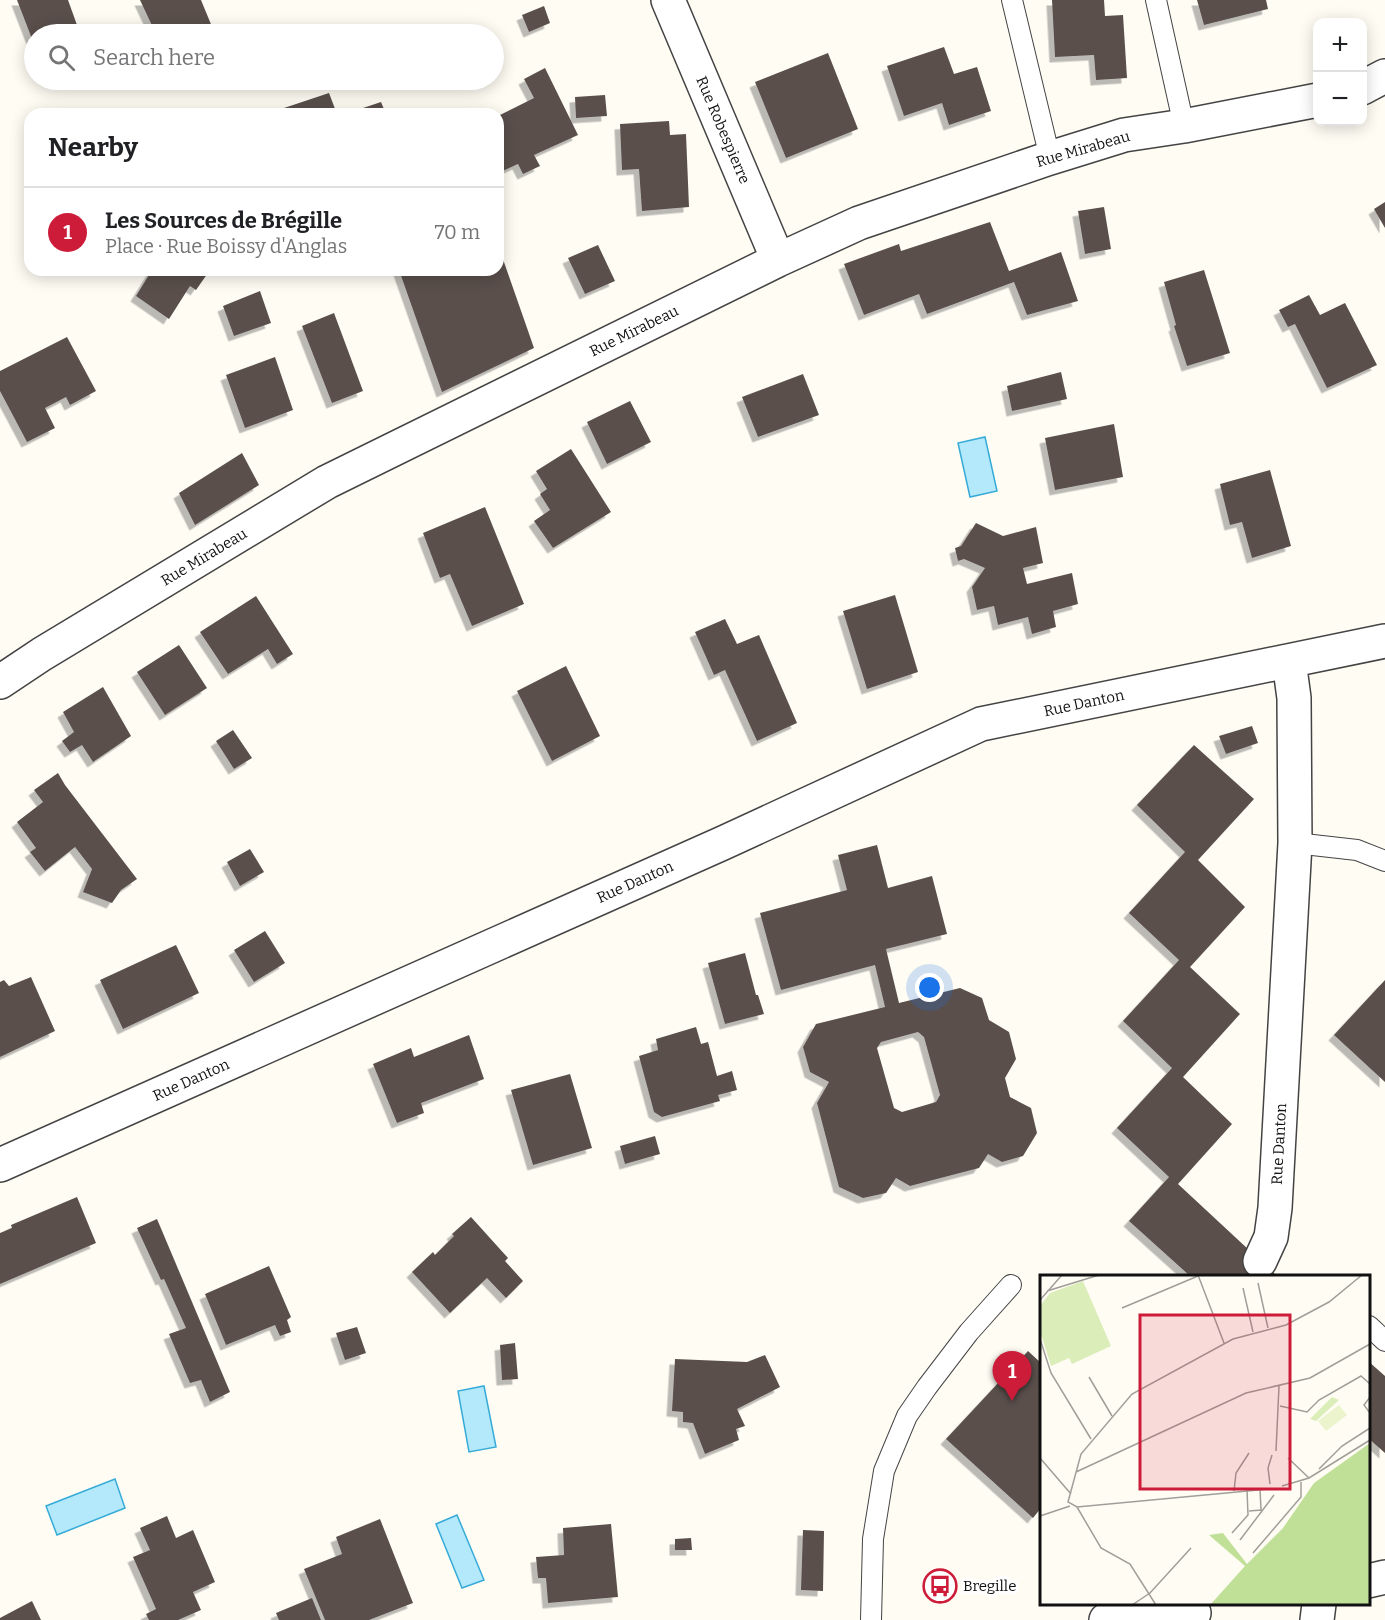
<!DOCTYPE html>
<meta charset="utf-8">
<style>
:root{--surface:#fff;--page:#f6f6f6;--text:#202124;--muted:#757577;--line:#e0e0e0;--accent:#cd1c3a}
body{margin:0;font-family:Bitter,serif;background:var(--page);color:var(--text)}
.controls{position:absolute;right:18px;top:18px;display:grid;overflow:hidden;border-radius:12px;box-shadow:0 3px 15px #0003}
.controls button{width:54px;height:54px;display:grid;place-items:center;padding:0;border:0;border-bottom:2px solid var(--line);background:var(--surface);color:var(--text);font:30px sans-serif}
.you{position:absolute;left:930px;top:988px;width:21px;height:21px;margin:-15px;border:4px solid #fff;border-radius:50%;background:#1a73e8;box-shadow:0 0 0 9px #1a73e833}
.badge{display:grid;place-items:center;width:39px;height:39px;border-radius:50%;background:var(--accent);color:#fff;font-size:20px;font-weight:700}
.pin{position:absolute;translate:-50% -50px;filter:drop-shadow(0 2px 3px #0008)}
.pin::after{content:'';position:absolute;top:32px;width:21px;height:18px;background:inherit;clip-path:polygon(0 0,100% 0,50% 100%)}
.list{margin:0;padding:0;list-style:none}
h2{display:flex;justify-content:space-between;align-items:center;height:78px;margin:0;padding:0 24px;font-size:26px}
h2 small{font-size:20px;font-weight:400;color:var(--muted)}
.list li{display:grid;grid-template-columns:39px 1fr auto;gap:18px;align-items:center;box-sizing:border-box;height:90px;padding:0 24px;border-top:2px solid var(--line)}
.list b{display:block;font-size:22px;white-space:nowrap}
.list p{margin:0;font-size:20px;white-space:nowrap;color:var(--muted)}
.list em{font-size:20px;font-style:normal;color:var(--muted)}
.icon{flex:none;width:33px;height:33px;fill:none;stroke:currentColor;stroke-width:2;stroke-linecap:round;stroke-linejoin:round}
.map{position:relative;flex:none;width:1385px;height:1620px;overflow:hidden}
.search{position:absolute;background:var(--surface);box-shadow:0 3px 15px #0003;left:24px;top:24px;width:480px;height:66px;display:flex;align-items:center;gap:15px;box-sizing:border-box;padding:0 21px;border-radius:33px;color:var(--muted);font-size:22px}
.panel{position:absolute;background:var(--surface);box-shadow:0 3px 15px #0003;left:24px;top:108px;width:480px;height:168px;border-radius:18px}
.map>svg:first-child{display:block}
.water{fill:#b4e9fb;stroke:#36abd8;stroke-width:1.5}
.building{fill:#5a504c;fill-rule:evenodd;filter:url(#shadow)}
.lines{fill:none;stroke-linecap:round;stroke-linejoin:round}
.service-casing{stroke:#444;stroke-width:22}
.minor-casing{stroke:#444;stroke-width:36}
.service{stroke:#fff;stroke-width:20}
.minor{stroke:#fff;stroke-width:33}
.labels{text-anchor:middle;stroke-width:6;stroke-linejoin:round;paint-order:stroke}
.street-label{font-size:15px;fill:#111;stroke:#fff}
.poi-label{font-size:15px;fill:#111;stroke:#fff;text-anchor:start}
.inset-road{fill:none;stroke:#a09e99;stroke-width:1.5}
.view{fill:#cd1c3a;fill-opacity:0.15;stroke:#cd1c3a;stroke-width:3}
.inset-edge{fill:none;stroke:#111;stroke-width:3}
</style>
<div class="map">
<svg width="1385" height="1620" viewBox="0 0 1385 1620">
<defs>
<filter id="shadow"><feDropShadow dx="-5.5" dy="5.5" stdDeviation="0" flood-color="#0004"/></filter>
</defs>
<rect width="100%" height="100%" fill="#fffcf4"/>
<path class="water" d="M985 437 997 491 970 497 958 443Z
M484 1386 496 1447 469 1452 458 1391Z
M115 1479 125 1508 57 1535 46 1506Z
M457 1515 484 1580 462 1588 436 1524Z"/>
<path class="building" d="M17 0H68L77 25 55 34H34V44Z
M140 0H201L215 34H156Z
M1052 0H1104L1105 16 1123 15 1127 78 1096 80 1094 55 1055 57Z
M1197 0H1266L1268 9 1204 25Z
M544 6 550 23 529 32 522 15Z
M944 47 954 74 977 67 991 111 949 125 942 103 904 116 887 66Z
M828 53 858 129 786 158 755 82Z
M545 68 578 135 534 155 540 166 523 174 518 164 498 173V116L534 98 524 79Z
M329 93 337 114H286L284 108Z
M605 95 607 116 576 118 575 97Z
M381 102 386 114H345Z
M669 121 670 135 686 134 689 207 642 211 639 169 622 170 620 124Z
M1385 202V228L1374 209Z
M1104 207 1111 249 1085 254 1078 211Z
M990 222 1009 271 1061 252 1078 301 1027 315 1014 282 927 314 919 294 864 315 844 264 899 244 901 251Z
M498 245 534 348 442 392 399 270H498Z
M598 245 615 281 585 294 568 258Z
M152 270H210L196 290 190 286 169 319 136 296Z
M1204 270 1230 353 1187 366 1174 326 1176 325 1164 282Z
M260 291 271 323 234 336 223 306Z
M1309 295 1320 315 1345 303 1377 365 1327 388 1295 324 1288 327 1279 310Z
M334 313 363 391 332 403 302 326Z
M67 337 96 391 70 405 66 397 45 408 55 428 27 442 0 391V371Z
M275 357 293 410 245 428 226 375Z
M1061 372 1067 399 1012 411 1007 386Z
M803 374 819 415 758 437 742 397Z
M630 401 651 442 607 464 587 422Z
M1114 424 1123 477 1055 490 1045 438Z
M571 449 611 512 553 548 534 521 550 510 540 494 547 489 536 471Z
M242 453 259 485 195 525 179 493Z
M1270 470 1291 546 1252 558 1242 522 1230 525 1220 484Z
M485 507 524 604 472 626 450 574 440 578 423 533Z
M976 523 1003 536 1036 527 1043 563 1023 568 1027 584 1072 573 1078 604 1053 611 1056 627 1032 634 1028 617 998 625 994 606 977 610 972 587 985 568 964 559 958 561 955 548 961 546Z
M895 595 918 672 867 689 843 611Z
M256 596 293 654 277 664 268 649 228 674 200 632Z
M725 619 737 644 759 635 797 723 757 741 725 670 714 675 695 632Z
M179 645 207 688 165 715 137 672Z
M566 666 600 736 552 761 517 691Z
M103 687 131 736 93 762 82 745 70 752 62 741 74 732 63 712Z
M1252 726 1258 743 1226 754 1219 736Z
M233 730 252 758 234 769 216 741Z
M1194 745 1254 799 1198 860 1245 907 1190 967 1240 1014 1183 1077 1232 1124 1178 1184 1277 1276H1190L1129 1221 1169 1177 1117 1128 1172 1068 1123 1021 1179 960 1129 913 1185 852 1137 805Z
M58 773 65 785 137 879 121 890 112 903 83 892 92 869 75 847 45 871 30 852 36 848 17 822 43 802 34 790Z
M877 845 888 888 932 876 947 934 886 949 899 1003 960 988 982 998 989 1020 1009 1032 1016 1059 1005 1078 1010 1097 1031 1108 1037 1133 1023 1156 1002 1162 988 1154 979 1168 910 1186 896 1178 886 1193 863 1198 839 1187 817 1103 829 1082 810 1072 803 1047 816 1024 885 1007 875 965 781 990 760 913 847 890 838 855ZM918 1032 924 1037 940 1095 936 1102 902 1112 894 1108 877 1048 881 1042Z
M250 849 264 872 240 886 227 862Z
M265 931 285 963 254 982 234 950Z
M176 945 199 993 123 1029 100 980Z
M745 953 756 995H758L764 1014 725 1024 708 963Z
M31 977 55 1031 0 1057V982L4 980 9 986Z
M1385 980V1082L1334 1035Z
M696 1027 701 1044 708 1042 717 1076 732 1071 737 1090 718 1095 720 1101 662 1117 654 1112 639 1056 658 1050 656 1039Z
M469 1035 484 1079 421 1103 424 1113 397 1123 373 1064 411 1048 414 1057Z
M570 1074 592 1148 533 1165 511 1090Z
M655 1136 660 1154 625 1164 620 1146Z
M77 1197 96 1243 0 1284V1233L12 1228 11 1225Z
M471 1217 508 1258 505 1261 523 1281 506 1298 487 1278 450 1313 412 1272 433 1252 435 1255 454 1236 452 1234Z
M157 1219 230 1392 210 1402 201 1380 190 1383 169 1334 186 1328 164 1279 161 1280 137 1228Z
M269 1266 291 1317 287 1320 291 1332 280 1336 275 1325 226 1345 205 1294Z
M357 1327 366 1353 345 1360 336 1333Z
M515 1343 518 1379 502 1380 500 1345Z
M1028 1351 1041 1363V1508L1033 1518 946 1439Z
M765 1355 780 1387 737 1409 745 1426 736 1429 739 1440 705 1454 693 1423 683 1422V1412L672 1411 675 1359 747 1362Z
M1368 1361 1385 1376V1453L1368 1438Z
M167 1516 176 1538 193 1530 215 1582 193 1592 201 1610 178 1620H149L146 1614 156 1609 133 1557 150 1550 140 1528Z
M380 1519 413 1603 369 1620H325L304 1569 342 1554 336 1537Z
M611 1524 618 1597 548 1603 546 1578H538L536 1557 564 1555 563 1528Z
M803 1530 824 1531 823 1591 801 1590Z
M691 1538 692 1550H675V1539Z
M312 1598 321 1620H279L276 1613Z
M32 1601 41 1620H0V1618Z"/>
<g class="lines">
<g class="service-casing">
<path id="service" d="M1012 0 1050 158
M1156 0 1184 126
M1295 843 1357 850 1385 861
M1369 1326 1385 1341
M871 1620 873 1539 884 1471 907 1416 927 1387 969 1332 1011 1285"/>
</g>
<g class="minor-casing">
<path id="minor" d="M668 0 778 260
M1362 88 1385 76
M0 682 42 654 327 482 778 260 859 223 1050 158 1124 135 1184 126 1318 100
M0 1165 723 843 981 724 1385 641
M1260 1261 1271 1237 1275 1208 1295 843 1294 698 1289 661
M1368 1581 1385 1577
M1106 1620 1194 1613
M1317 1620 1319 1604"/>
</g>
<use href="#service" class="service"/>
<use href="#minor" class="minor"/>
</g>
<defs>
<g id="bus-ring" transform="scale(1.725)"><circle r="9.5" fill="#fff" stroke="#cd1c3a" stroke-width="1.5"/><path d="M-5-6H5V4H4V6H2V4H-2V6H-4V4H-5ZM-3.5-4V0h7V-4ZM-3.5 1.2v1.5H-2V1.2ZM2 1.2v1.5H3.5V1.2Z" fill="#cd1c3a"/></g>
</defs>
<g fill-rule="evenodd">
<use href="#bus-ring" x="940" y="1586"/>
</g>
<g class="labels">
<g class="street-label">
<text transform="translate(723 130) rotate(67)" y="5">Rue Robespierre</text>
<text transform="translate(1083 149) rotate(-16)" y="5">Rue Mirabeau</text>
<text transform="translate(634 331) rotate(-26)" y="5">Rue Mirabeau</text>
<text transform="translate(204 557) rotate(-31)" y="5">Rue Mirabeau</text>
<text transform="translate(1084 703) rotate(-12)" y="5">Rue Danton</text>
<text transform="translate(635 882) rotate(-24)" y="5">Rue Danton</text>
<text transform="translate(191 1080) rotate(-24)" y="5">Rue Danton</text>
<text transform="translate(1279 1144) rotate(-87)" y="5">Rue Danton</text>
</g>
<g class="poi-label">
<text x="963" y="1591">Bregille</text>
</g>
</g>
<g transform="translate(1040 1275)">
<rect width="330" height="330" fill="#fffcf4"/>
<path d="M43 6 71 71 32 89 29 83 11 91 0 56V31L10 18ZM292 122 299 125 276 146 270 144Z" fill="#dbeeba"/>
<path d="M330 168V330H170L205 291 169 260 183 258 207 289 243 253 274 208Z" fill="#c1e097"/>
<path d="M299 130 307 140 286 156 278 146Z" fill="#ebf4cc"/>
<path class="inset-road" d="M158 0 184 68M218 8 228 53M203 13 213 57M7 16 59 0M0 25 22 0M82 33 158 1M0 64 11 98 51 164M49 102 72 141M330 122 324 130 330 138M240 131 267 137 279 125 321 101 330 109M236 176 239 111M0 183 31 219M248 183 269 203M279 194 302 171 330 153M36 197 206 118 270 103 330 69M230 209 228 193 232 180M242 211 269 203 330 165M229 214 37 232 28 227 41 179 92 119 193 64 246 50 289 27 322 0M194 216 196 198 209 178M37 232 61 273 90 289 116 330M209 236 221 235 220 214M0 241 30 231M192 258 208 240 207 215M200 265 234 220M213 278 261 222V207M92 330 110 318 151 273"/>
<path class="view" d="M100 40H250V214H100Z"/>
<rect width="330" height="330" class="inset-edge"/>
</g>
</svg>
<div class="controls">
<button>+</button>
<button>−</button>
</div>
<div class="you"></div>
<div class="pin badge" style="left:1012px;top:1401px">1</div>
<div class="search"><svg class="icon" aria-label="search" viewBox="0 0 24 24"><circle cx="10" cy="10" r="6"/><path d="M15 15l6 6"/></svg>Search here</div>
<section class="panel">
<h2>Nearby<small></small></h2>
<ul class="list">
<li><span class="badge">1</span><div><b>Les Sources de Brégille</b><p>Place · Rue Boissy d'Anglas</p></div><em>70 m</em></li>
</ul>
</section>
</div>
